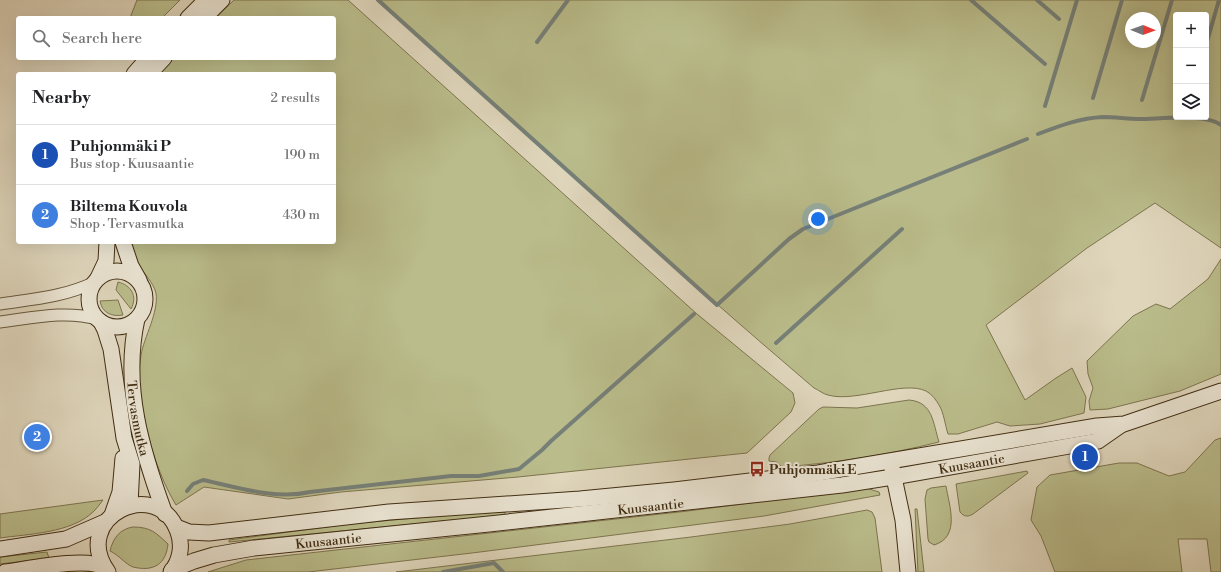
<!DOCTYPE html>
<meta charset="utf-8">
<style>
:root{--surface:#fff;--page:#f6f6f6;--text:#202124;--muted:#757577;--line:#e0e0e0;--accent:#8f2418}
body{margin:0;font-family:"Libre Bodoni",serif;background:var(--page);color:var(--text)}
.controls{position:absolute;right:12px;top:12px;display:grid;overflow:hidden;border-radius:4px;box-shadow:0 4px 16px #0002}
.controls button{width:36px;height:36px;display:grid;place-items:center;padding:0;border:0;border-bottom:1px solid var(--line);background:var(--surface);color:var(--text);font:20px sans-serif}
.compass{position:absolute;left:1125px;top:12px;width:36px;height:36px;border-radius:50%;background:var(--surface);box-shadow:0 4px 16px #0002;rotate:91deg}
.you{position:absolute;left:818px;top:219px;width:14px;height:14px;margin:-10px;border:3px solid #fff;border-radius:50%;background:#1a73e8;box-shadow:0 0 0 6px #1a73e833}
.badge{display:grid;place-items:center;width:26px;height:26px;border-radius:50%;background:var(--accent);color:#fff;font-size:13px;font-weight:700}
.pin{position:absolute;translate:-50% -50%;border:2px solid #fff;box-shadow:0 1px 4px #0006}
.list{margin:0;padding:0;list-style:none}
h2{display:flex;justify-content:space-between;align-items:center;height:52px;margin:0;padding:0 16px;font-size:17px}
h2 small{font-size:13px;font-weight:400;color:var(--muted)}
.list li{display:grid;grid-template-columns:26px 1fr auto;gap:12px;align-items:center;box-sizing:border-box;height:60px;padding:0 16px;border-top:1px solid var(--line)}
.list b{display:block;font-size:15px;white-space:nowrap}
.list p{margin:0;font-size:13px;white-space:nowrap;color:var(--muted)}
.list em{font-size:13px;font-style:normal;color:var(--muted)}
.icon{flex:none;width:22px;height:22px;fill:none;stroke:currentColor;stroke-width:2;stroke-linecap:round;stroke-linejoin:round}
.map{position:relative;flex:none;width:1221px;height:572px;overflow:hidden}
.search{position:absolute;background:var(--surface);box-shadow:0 4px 16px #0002;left:16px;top:16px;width:320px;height:44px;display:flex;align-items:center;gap:10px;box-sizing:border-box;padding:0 14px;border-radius:4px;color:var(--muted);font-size:15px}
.panel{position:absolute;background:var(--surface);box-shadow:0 4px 16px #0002;left:16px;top:72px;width:320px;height:172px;border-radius:4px}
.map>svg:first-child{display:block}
.green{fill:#babc8b;stroke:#7e754f;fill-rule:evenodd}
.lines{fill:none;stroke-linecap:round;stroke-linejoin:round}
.stream{stroke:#768078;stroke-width:4}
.street-casing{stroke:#68583d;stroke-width:13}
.secondary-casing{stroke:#412e13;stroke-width:17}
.street{stroke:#eae4d3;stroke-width:11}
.secondary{stroke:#eae4d3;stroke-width:15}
.labels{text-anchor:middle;stroke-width:4;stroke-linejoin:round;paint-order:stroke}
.street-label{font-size:13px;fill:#412e13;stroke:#eae4d3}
.poi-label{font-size:13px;font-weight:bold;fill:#412e13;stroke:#eae4d3;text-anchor:start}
</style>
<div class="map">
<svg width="1221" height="572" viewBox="0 0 1221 572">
<rect width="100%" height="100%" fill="#dfd6bc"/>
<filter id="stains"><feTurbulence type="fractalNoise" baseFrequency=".005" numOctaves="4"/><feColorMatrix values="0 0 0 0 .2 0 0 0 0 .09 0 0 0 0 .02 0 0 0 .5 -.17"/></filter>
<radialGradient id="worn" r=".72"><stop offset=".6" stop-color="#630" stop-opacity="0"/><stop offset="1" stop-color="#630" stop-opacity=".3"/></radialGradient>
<path class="green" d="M137 0H180L162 18H130Z
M234 0H348L697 314 793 393 795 403 791 412 747 453 518 477 341 492 288 499 204 487 176 505C154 469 133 398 141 355 144 337 159 312 156 293 153 282 144 274 139 265 135 258 132 249 130 242H334V74H156L172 58H334V18H215Z
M380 0H1221V248L1155 203 1087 248 986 325 1025 400 1056 378 1072 368 1086 397 1084 413 1040 424 1010 426 997 422 958 434H948C945 425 944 413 939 405 936 400 932 394 926 391 903 380 855 403 828 395 823 394 819 390 814 388 666 262 523 131 380 0ZM1176 15H1206V117H1176ZM1131 18H1155V42H1131Z
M1221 259V374L1180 391 1108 409 1090 410 1089 401 1093 388 1088 374 1087 361 1133 316 1156 304 1170 309 1208 279Z
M118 282C131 285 138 296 131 309L116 290Z
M118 300 123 315C112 317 102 313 100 301Z
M909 400C933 402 933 423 939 442 887 455 835 463 782 467L777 462 769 461V458L770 455 819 409 823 407 857 408Z
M1221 438V572H1211L1207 539H1178L1182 572H1055L1041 536 1031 520 1037 487 1050 475 1119 463H1137L1169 476 1185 472 1215 440Z
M1027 471 1028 473 973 514C968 517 964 517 960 512L956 484Z
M946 486C949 505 961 537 934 545L929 542 928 539 925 499 927 490 931 488Z
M866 488 879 492 880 495 764 516 472 553 308 572H208L246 560 688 511Z
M103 500C100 504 97 508 93 512 71 533 29 534 0 538V514Z
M915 509H917L924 572H918Z
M867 510 872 512 875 518 882 572H396L691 537 790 524Z
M505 512V515L229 542V540L349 524 460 514Z
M133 527C151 527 156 533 168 544 166 564 154 572 133 567 125 564 119 555 110 551 113 538 120 529 133 527Z
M47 552 49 558 0 564V557Z"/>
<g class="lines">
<path class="stream" d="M378 0 717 305 789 239 803 229 1027 139
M971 0 1045 64
M1037 0 1059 19
M537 42 568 0
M1206 45 1219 0
M1093 98 1122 0
M1142 100 1172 0
M1045 106 1077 0
M1038 134C1059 126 1080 118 1103 117 1115 117 1128 119 1140 119 1159 119 1206 113 1221 125
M776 343 902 229
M187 491 193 484 203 480C237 487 275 500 310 492L451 476H479L519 469 542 450 551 441 694 314
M443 572 494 563 503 572"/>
<g class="street-casing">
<path id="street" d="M0 304C34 299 64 297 95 282
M0 322C32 318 66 310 97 319"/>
</g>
<g class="secondary-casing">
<g id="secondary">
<path d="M188 18 206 0"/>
<path d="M204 18 222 0"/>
<path d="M134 74 148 58"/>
<path d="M149 74 164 58"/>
<path d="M123 242 131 266 139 280"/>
<circle cx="117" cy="299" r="28"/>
<path d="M98 278 106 261 107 242"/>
<path id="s1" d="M137 319C122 387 142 451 165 514"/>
<path d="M101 322 105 330 111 349 124 438 132 464 130 505"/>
<path d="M892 468 903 520 908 572"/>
<path d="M112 515 120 492 123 458"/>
<path d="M176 527 189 532 209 533 389 512 580 499 674 490 818 473 1097 426 1124 424 1221 391"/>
<path d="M0 549 66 539 105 522"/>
<path id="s2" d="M172 570 194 561 214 555 254 548 489 524 842 485 893 477 1098 441 1121 425"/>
<path d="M5 572C29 569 84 557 104 567"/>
<path d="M108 572C69 518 157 474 178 532 183 546 180 561 171 572"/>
</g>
</g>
<use href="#street" class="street"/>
<use href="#secondary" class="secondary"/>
</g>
<defs>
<g id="bus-bare" transform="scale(1.2)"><path d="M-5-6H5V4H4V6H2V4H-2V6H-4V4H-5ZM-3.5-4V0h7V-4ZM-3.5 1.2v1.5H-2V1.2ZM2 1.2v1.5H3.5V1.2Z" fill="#8f2418" stroke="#eae4d3" stroke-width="2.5" paint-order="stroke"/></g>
</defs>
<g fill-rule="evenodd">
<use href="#bus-bare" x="757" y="469"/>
</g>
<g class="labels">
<g class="street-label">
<text dy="5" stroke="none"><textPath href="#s1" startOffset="100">Tervasmutka</textPath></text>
<text dy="5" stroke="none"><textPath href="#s2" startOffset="808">Kuusaantie</textPath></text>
<text dy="5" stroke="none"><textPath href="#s2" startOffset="484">Kuusaantie</textPath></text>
<text dy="5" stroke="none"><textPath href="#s2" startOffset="160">Kuusaantie</textPath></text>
</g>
<g class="poi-label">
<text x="769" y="474">Puhjonmäki E</text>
</g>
</g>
<rect width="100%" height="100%" filter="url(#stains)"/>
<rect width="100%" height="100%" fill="url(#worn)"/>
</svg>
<div class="controls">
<button>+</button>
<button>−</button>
<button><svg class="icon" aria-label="layers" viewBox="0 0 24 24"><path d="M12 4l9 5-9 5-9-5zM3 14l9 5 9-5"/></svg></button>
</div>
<svg class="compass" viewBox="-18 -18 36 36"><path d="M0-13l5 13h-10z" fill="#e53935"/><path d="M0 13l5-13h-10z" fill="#757577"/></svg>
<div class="you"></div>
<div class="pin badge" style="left:1085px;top:457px;background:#1a4fb4">1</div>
<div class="pin badge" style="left:37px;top:437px;background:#3f7fe0">2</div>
<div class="search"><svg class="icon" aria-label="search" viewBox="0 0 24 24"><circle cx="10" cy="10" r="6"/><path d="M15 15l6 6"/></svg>Search here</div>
<section class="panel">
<h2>Nearby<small>2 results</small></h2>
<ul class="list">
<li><span class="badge" style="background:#1a4fb4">1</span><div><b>Puhjonmäki P</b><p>Bus stop · Kuusaantie</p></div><em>190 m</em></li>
<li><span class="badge" style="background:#3f7fe0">2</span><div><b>Biltema Kouvola</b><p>Shop · Tervasmutka</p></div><em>430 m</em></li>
</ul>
</section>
</div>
